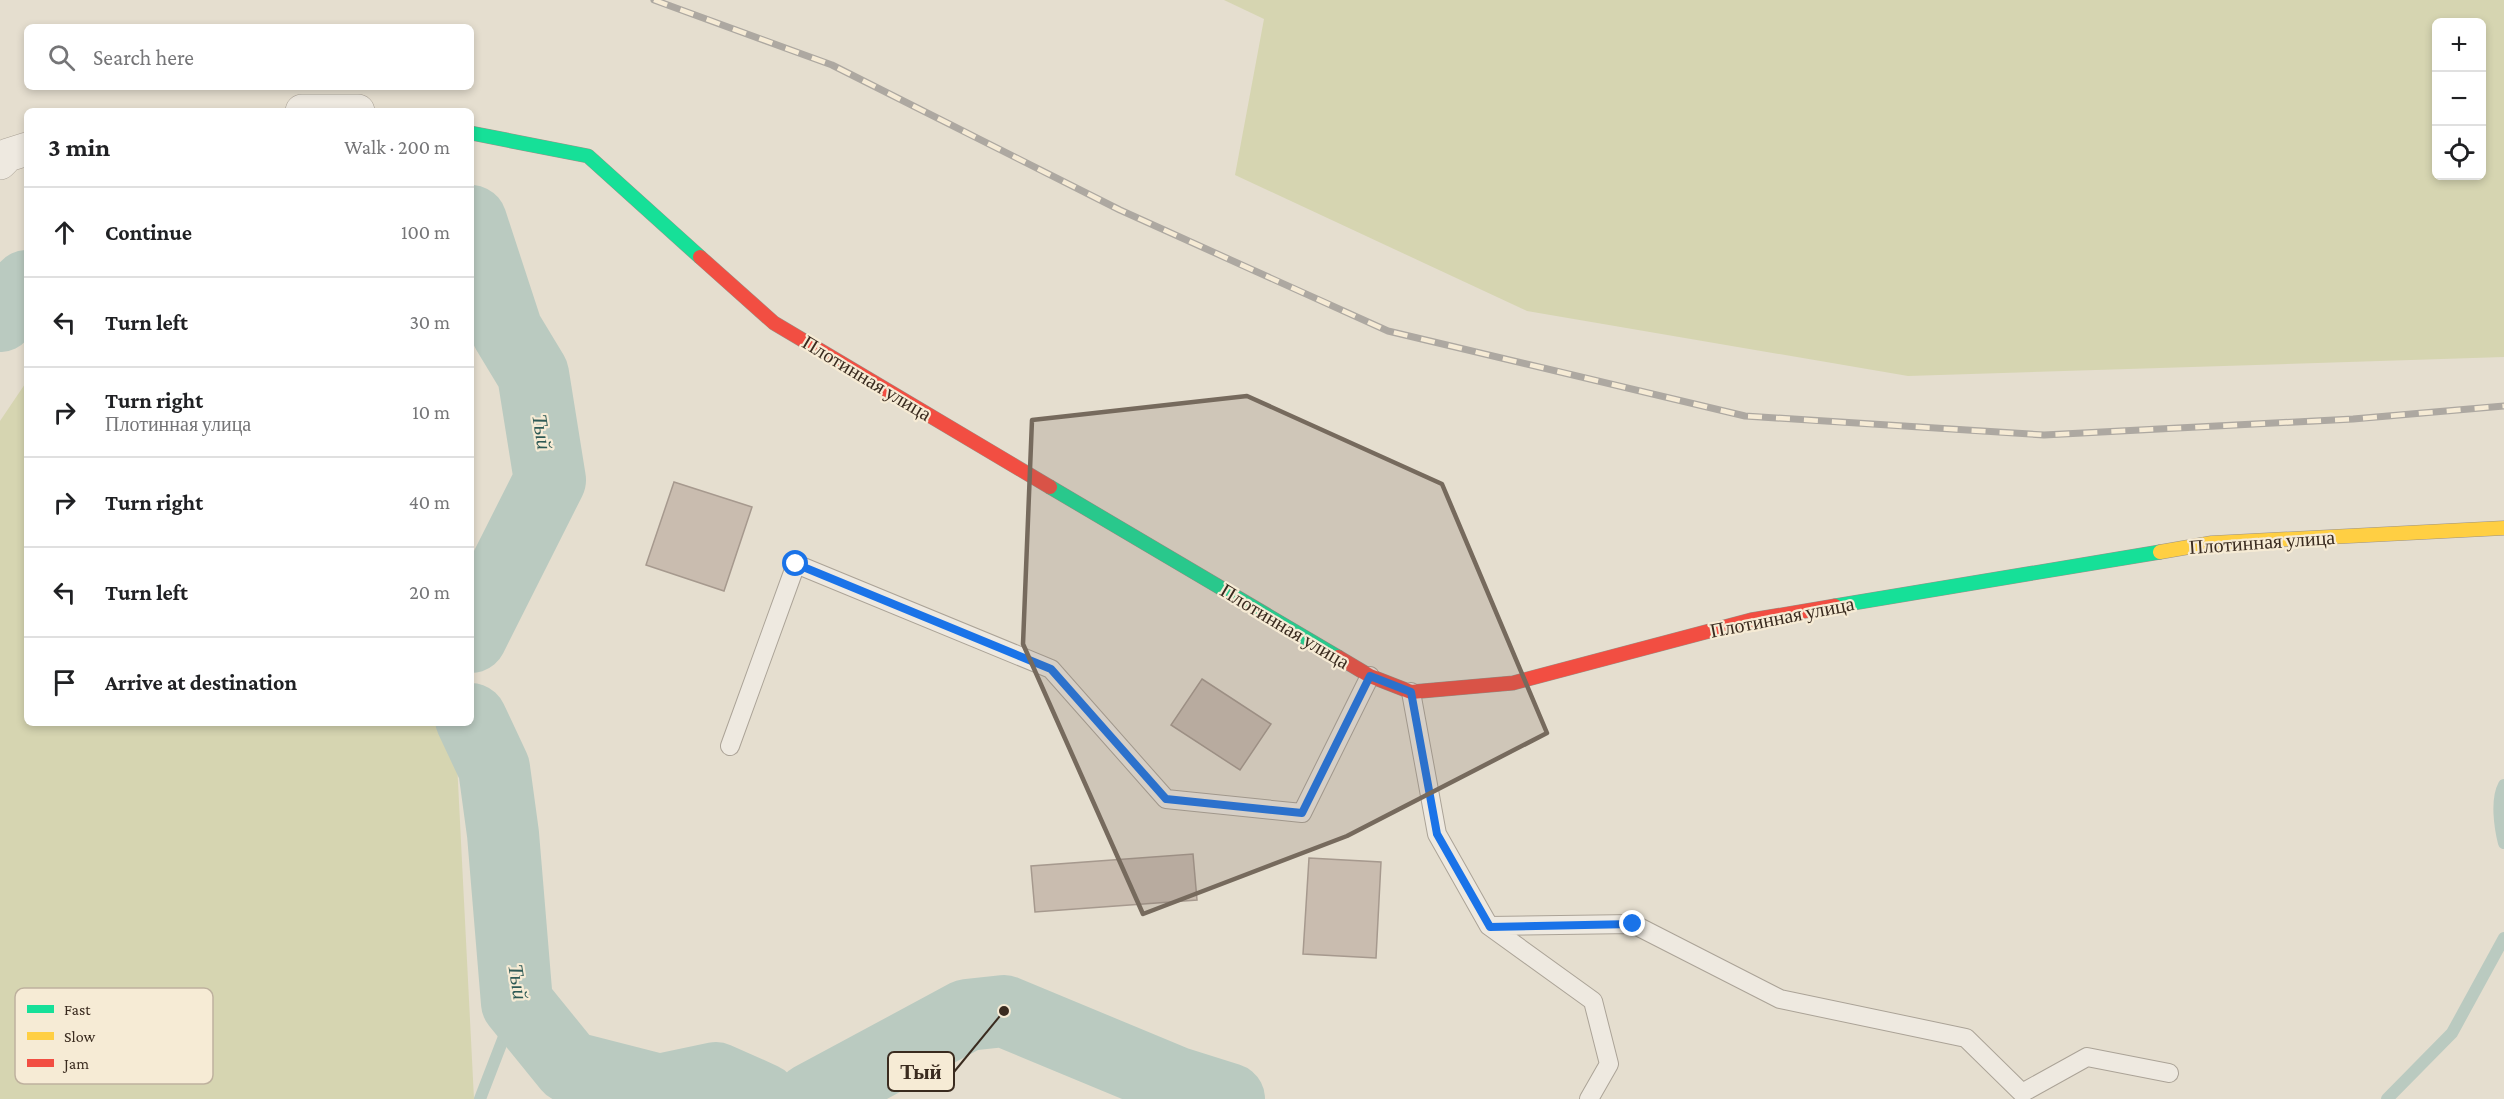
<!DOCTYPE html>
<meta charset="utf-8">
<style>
:root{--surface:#fff;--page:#f6f6f6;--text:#202124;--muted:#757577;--line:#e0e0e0}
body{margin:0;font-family:"Crimson Pro",serif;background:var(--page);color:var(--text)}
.controls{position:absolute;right:18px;top:18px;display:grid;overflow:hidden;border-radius:9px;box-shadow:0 3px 9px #0003}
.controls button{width:54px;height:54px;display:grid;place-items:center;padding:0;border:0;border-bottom:2px solid var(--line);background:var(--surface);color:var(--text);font:30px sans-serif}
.stop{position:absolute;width:18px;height:18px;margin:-14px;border:4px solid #1a73e8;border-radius:50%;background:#fff}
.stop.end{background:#1a73e8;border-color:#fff;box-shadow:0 2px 6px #0008}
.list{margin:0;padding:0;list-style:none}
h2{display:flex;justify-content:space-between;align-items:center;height:78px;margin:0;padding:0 24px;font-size:26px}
h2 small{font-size:20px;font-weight:400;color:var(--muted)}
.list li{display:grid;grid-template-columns:39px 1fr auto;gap:18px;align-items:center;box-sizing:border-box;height:90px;padding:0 24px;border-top:2px solid var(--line)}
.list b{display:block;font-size:22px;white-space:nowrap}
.list p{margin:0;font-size:20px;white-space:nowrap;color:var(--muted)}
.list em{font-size:20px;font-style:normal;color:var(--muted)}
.icon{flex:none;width:33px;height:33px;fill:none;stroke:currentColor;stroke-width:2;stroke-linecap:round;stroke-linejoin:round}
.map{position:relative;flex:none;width:2504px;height:1099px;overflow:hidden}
.search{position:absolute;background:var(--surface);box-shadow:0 3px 9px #0003;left:24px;top:24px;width:450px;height:66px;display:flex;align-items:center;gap:15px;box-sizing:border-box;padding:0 21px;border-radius:9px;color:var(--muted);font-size:22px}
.panel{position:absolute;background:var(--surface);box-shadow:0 3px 9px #0003;left:24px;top:108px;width:450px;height:618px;border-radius:9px}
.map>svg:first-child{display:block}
.green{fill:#d6d5b1;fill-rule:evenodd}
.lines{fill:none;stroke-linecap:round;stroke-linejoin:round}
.stream{stroke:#bacac0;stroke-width:12}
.river{stroke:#bacac0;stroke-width:72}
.building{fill:#c9bcaf;stroke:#a6998e;stroke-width:1.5}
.lane-casing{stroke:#aba397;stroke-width:20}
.street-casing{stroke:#aba397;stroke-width:34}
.fast-casing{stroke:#9a9288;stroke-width:15}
.slow-casing{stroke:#9a9288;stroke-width:15}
.jam-casing{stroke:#9a9288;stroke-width:15}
.lane{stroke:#eee9e0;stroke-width:18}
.street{stroke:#eee9e0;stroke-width:33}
.fast{stroke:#16e098;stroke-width:14}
.slow{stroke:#ffcf43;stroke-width:14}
.jam{stroke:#f24e42;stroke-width:14}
.rail-casing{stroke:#ada8a1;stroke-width:7}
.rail{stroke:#f6ebd5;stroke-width:4.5;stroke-dasharray:14;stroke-linecap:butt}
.route{stroke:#1a73e8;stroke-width:8}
.marked{fill:#766a5d;fill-opacity:0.2;stroke:#766a5d;stroke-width:4.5;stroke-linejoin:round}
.labels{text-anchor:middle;stroke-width:4.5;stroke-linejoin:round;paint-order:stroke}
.street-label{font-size:20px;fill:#3a2b1f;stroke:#f6ebd5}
.water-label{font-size:21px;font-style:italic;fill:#2e5a55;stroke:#f6ebd5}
.key{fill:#f6ebd5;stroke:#beb19e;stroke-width:1.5}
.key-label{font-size:16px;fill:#3a2b1f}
.leader{fill:none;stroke:#3a2b1f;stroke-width:2}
.callout-dot{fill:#3a2b1f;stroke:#f6ebd5;stroke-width:2}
.callout{fill:#f6ebd5;stroke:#3a2b1f;stroke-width:2}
.callout-label{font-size:21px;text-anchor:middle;font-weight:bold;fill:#3a2b1f}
</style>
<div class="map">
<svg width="2504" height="1099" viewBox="0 0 2504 1099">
<rect width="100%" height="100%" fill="#e5decf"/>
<path class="green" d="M1224 0H2504V357L1908 376 1527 311 1235 175 1264 19ZM2436 22H2482V176H2436Z
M27 381V723H455L474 1099H0V421Z"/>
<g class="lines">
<path class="stream" d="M2504 785C2496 800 2500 827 2504 843
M480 1099 517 1003
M2387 1099 2452 1033 2504 938"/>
<path class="river" d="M471 221 507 331 533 374 550 480 471 637
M0 316 27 286
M471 719 494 768 503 834 517 1003 569 1067 659 1090 716 1078 763 1099
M811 1099 967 1015 1004 1011 1175 1082 1229 1099"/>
</g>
<path class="building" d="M674 482 752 507 724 591 646 565Z
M1202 679 1271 724 1240 770 1171 725Z
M1193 854 1197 900 1035 912 1031 866Z
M1309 858 1381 862 1376 958 1303 954Z"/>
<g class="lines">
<g class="lane-casing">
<path id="lane" d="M1411 692 1437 834 1489 926 1593 1001 1609 1064 1589 1099
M730 746 796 564 1051 669 1166 799 1302 813 1370 676
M1489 926 1633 924 1780 999 1966 1038 2022 1093 2087 1057 2169 1073"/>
</g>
<g class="street-casing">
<path id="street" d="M302 111H358
M0 163 8 155 27 149"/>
</g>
<g class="fast-casing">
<path id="fast" d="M471 133 588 156 700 257
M1050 487 1338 657
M1835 606 2160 552"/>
</g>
<g class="slow-casing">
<path id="slow" d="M2160 552 2212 543 2504 528"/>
</g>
<g class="jam-casing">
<path id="jam" d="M700 257 774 323 1050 487
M1338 657 1370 676 1411 692 1513 683 1751 620 1835 606"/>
</g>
<use href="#lane" class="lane"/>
<use href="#street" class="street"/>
<use href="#fast" class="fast"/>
<use href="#slow" class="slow"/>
<use href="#jam" class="jam"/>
<g class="rail-casing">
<path id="rail" d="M654 0 832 65 1120 210 1388 331 1745 416 2044 435 2353 419 2504 406"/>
</g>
<use href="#rail" class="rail"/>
</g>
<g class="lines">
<path class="route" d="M796 564 1051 669 1166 799 1302 813 1370 676 1411 692 1437 834 1490 927 1633 924"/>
</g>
<path class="marked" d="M1247 396 1442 484 1547 733 1347 836 1143 914 1023 644 1032 420Z"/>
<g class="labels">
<g class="street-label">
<text transform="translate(867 378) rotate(31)" y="7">Плотинная улица</text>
<text transform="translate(2262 542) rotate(-4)" y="7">Плотинная улица</text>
<text transform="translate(1782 617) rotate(-11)" y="7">Плотинная улица</text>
<text transform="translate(1285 626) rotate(31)" y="7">Плотинная улица</text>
</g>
<g class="water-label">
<text transform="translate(542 432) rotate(81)" y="7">Тый</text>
<text transform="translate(518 982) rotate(81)" y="7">Тый</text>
</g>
</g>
<rect x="15" y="988" width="198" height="96" rx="9" class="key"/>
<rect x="27" y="1005" width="27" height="8" fill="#16e098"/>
<rect x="27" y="1032" width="27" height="8" fill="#ffcf43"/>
<rect x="27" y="1059" width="27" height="8" fill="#f24e42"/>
<g class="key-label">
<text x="64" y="1015">Fast</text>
<text x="64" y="1042">Slow</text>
<text x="64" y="1069">Jam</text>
</g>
<path class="leader" d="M1004 1011L954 1072"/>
<circle class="callout-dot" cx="1004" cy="1011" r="6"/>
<rect class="callout" x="888" y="1052" width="66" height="39" rx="6"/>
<g class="callout-label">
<text x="921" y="1079">Тый</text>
</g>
</svg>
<div class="controls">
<button>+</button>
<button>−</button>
<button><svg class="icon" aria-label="locate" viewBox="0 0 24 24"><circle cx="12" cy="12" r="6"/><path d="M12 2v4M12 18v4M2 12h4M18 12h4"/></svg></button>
</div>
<div class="stop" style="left:796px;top:564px"></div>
<div class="stop end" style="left:1633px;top:924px"></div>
<div class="search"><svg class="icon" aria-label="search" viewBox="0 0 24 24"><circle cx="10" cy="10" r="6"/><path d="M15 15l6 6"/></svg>Search here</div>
<section class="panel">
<h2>3 min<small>Walk · 200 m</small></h2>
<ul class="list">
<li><svg class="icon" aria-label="ahead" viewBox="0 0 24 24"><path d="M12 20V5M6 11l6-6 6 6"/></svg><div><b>Continue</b></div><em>100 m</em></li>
<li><svg class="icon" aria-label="left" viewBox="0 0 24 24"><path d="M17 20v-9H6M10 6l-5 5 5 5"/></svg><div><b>Turn left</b></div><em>30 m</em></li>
<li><svg class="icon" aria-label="right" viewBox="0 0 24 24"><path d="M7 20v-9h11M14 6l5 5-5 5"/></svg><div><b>Turn right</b><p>Плотинная улица</p></div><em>10 m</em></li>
<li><svg class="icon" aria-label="right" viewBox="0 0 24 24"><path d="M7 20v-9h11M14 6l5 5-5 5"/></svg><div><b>Turn right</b></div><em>40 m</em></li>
<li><svg class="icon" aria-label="left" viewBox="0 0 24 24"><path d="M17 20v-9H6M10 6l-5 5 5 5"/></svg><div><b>Turn left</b></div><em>20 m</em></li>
<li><svg class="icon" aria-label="arrive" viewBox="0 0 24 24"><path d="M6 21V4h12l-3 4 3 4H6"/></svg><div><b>Arrive at destination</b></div></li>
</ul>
</section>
</div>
